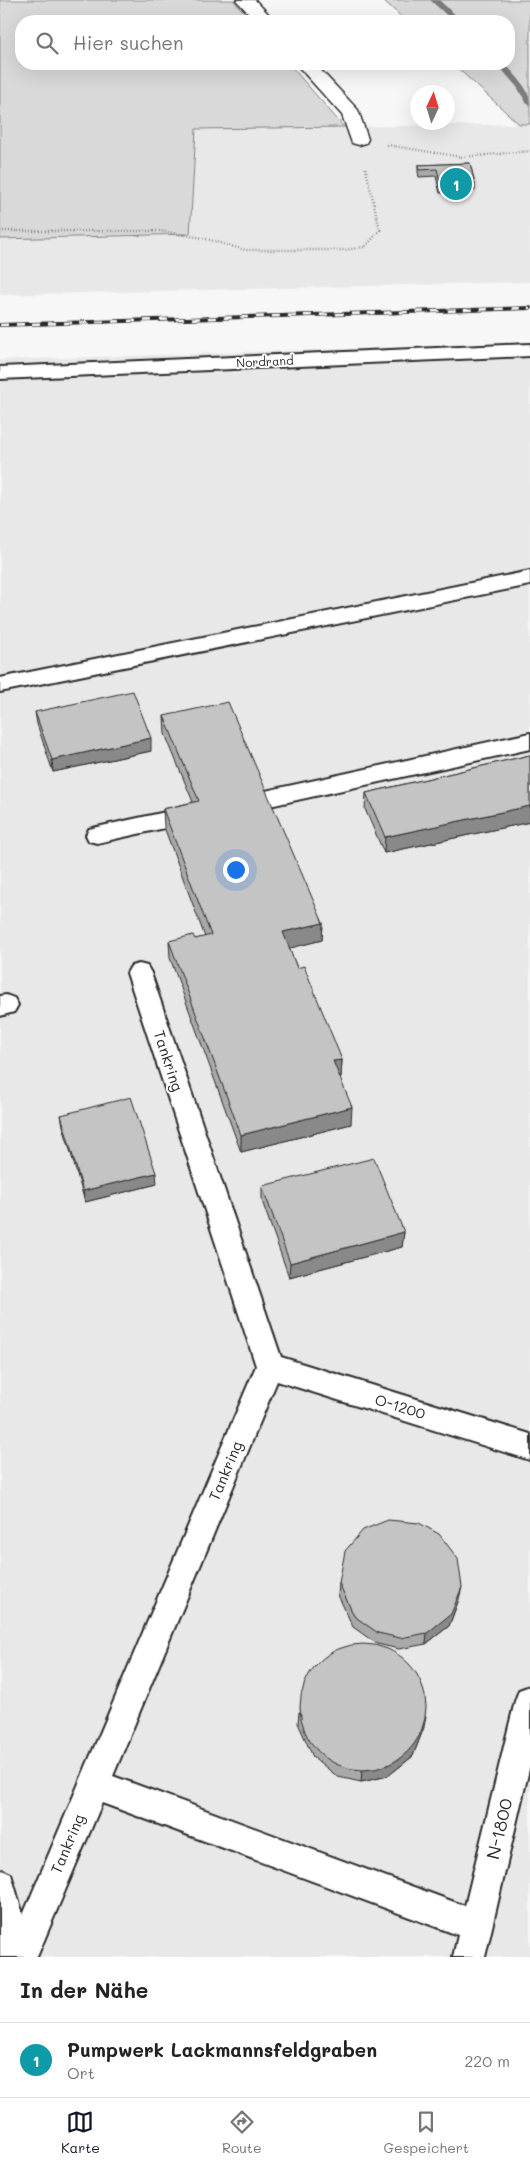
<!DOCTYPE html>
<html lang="de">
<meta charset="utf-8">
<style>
:root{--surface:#fff;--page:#f6f6f6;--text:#222;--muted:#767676;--line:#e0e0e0;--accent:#111827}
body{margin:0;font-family:Mali,sans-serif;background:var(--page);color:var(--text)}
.compass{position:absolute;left:410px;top:85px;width:45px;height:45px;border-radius:50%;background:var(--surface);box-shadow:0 5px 20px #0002;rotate:4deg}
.you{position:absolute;left:235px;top:869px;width:18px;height:18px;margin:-12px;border:4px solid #fff;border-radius:50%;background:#1a73e8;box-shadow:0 0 0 8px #1a73e833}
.badge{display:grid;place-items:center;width:32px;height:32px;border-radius:50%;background:var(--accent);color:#fff;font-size:16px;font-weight:700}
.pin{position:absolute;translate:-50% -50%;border:2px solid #fff;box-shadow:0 1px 5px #0006}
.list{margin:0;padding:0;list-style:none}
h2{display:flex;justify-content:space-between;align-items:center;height:65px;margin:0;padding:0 20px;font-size:21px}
h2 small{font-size:16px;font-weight:400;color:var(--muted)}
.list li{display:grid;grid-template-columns:32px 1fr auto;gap:15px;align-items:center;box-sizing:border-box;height:75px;padding:0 20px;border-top:1px solid var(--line)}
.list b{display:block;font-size:19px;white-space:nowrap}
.list p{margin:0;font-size:16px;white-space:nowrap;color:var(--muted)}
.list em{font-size:16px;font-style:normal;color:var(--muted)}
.icon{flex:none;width:28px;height:28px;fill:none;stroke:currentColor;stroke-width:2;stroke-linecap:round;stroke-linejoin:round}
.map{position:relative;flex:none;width:530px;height:1957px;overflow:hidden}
.search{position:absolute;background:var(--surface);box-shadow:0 5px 20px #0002;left:15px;right:15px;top:15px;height:55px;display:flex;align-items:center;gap:12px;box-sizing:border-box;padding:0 18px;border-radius:20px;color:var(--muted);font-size:19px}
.sheet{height:140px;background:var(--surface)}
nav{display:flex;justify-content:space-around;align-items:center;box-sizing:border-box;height:70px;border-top:1px solid var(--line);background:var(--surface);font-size:14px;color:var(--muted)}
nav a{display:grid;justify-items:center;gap:2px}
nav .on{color:var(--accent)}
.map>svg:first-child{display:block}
.built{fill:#e8e8e8}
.green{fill:#d9d9d9;stroke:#828282}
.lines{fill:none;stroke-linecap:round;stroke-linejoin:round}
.stream{fill:#7b7b7b;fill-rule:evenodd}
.lane-casing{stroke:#2b2b2b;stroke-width:4}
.street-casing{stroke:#2b2b2b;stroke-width:3}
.path{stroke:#2b2b2b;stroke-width:2.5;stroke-dasharray:0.5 2.5;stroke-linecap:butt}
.lane{fill:#fff;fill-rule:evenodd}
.street{fill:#fff;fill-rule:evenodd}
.rail-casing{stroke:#2b2b2b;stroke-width:4}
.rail{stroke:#fff;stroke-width:2.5;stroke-dasharray:8;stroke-linecap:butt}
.wall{fill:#a9a9a9;stroke:#2b2b2b}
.shaded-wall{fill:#898989;stroke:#2b2b2b}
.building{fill:#c4c4c4;stroke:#2b2b2b}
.labels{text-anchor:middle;stroke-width:4;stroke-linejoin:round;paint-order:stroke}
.far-street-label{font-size:12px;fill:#2b2b2b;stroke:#fff}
.street-label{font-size:15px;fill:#2b2b2b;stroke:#fff}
.near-street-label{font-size:18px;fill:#2b2b2b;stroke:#fff}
</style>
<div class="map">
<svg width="530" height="1957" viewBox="0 0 530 1957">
<rect width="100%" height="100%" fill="#f7f7f7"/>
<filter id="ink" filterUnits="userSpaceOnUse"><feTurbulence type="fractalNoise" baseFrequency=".02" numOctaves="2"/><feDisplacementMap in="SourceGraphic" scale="10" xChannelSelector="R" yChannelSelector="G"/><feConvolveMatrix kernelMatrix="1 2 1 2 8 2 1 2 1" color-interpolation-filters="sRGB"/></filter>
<g filter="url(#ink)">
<path class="built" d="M530 124V282L0 295V239L190 234 196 129Z
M530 343V1957H0V360Z"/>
<path class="green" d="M0 0H233L252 21H21V64H289L344 127 196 129 190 234 0 239Z
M383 0H530V124H519L453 64H509V21H406Z"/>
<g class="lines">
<path class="stream" d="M430 0H439L462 21H453Z
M497 64H505C516 76 530 88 530 105L527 104 517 87Z"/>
<g class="lane-casing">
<path id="lane" d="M530 344V356L0 379V367Z
M530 571V585L0 692V678Z
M530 733V749L238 813 230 811 227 805 230 799 238 797Z
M193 806 201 808 204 814 201 820 97 843 89 841 86 835 89 829 97 827Z
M139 964 147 966 151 973 281 1357 530 1434V1460L277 1381 113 1776 465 1906 515 1701 519 1690 530 1686V1765L485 1957H453L458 1935 102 1803 37 1957H0V1869L11 1874 23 1915 256 1366 127 973 131 966Z
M6 995 14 998 18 1005 14 1012 0 1016V996Z"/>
</g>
<g class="street-casing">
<path id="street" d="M236 0H255L275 21H256Z
M296 64H315L358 110 368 139 366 143 359 145 352 143 342 115Z"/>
</g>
<path class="path" d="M387 145 462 157 530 151
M0 231H160L203 238 245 250H344L365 247 380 230 365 166"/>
<use href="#lane" class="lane"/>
<use href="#street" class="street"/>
<g class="rail-casing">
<path id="rail" d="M0 325 530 308"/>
</g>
<use href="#rail" class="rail"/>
</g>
<path class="wall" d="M470 163 475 184V191L440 193 436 176 419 177 418 172V165Z
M35 712 151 751 53 772 37 724Z
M164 716 323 923 322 940 289 948 297 968 342 1060 341 1077H340L351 1124 241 1152 170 958 169 941 195 939 205 937 164 827 163 809 193 802 165 734Z
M530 755V822L384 853 365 809 366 793Z
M61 1115 157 1184 85 1202 63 1126Z
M262 1186 404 1232 402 1247 289 1277 262 1201Z
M339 1583 459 1599 449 1626 426 1644 399 1649 377 1644 353 1627 338 1595Z
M299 1712 424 1727 413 1756 388 1776 361 1782 338 1777 313 1757 298 1723Z"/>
<path class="shaded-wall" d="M151 738V751L53 772 52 760Z
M530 806V822L384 853 385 837Z
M323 923 322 940 283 950V932Z
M342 1060 341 1077 333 1078V1061Z
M352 1107 351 1124 241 1152V1135Z
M156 1173 157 1184 85 1202 83 1191Z
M404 1232 402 1247 289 1277 290 1263Z
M462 1587 459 1599 449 1626 426 1644 427 1633Z
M426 1716 424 1727 413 1756 388 1776 361 1782 362 1771Z"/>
<path class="building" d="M470 163 475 184 441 186 437 169 419 170 418 165Z
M133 691 151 738 52 760 35 712Z
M228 702 323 923 283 932 297 968 304 966 342 1060 333 1061 352 1107 241 1135 169 941 193 935 195 939 211 935 163 809 199 801 164 716Z
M530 755V806L385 837 366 793Z
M131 1097 156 1173 83 1191 61 1115Z
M374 1158 404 1232 290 1263 262 1186Z
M388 1520 419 1523 439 1534 458 1559 462 1587 451 1614 427 1633 400 1638 378 1633 354 1616 339 1583 345 1551 363 1530Z
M300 1707a63 63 0 1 1 126 0a63 63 0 1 1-126 0Z"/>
</g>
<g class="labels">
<g class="far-street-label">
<text transform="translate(265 362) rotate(-3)" y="4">Nordrand</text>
</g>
<g class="street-label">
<text transform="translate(168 1061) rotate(72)" y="5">Tankring</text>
<text transform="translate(400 1407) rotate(17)" y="5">O-1200</text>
<text transform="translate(226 1471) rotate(-67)" y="5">Tankring</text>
<text transform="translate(68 1844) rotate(-67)" y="5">Tankring</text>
</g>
<g class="near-street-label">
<text transform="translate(500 1829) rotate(-77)" y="6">N-1800</text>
</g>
</g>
</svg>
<svg class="compass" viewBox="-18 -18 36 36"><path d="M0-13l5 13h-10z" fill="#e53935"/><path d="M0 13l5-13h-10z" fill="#767676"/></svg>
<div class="you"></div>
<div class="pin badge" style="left:456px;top:184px;background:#0f9aa8">1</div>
<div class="search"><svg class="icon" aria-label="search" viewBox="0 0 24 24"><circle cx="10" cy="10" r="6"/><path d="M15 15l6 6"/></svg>Hier suchen</div>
</div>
<section class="sheet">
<h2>In der Nähe<small></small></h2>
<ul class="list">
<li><span class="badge" style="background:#0f9aa8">1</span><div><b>Pumpwerk Lackmannsfeldgraben</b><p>Ort</p></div><em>220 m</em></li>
</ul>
</section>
<nav>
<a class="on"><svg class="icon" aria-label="map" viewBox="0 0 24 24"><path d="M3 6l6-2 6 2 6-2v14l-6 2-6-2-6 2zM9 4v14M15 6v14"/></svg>Karte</a>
<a><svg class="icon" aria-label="directions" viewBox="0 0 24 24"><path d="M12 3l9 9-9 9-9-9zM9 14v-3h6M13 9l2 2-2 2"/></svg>Route</a>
<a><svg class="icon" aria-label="saved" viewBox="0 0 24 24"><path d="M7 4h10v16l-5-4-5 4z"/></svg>Gespeichert</a>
</nav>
